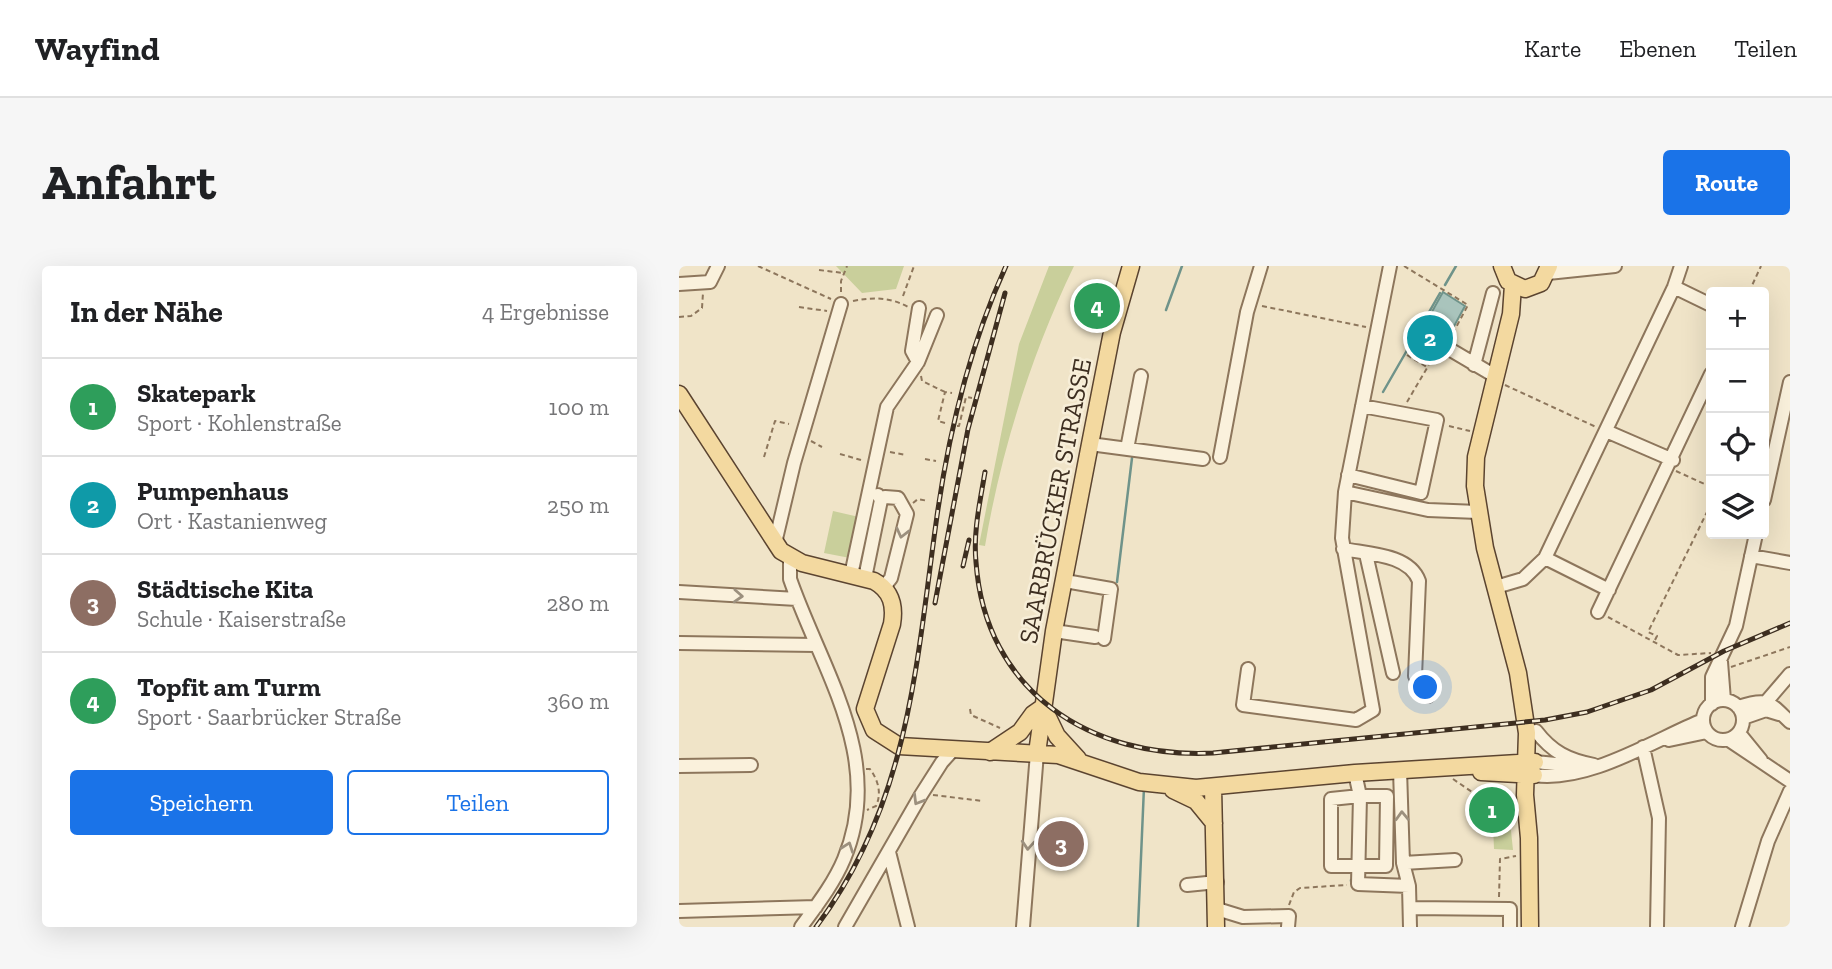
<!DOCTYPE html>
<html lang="de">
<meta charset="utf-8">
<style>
:root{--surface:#fff;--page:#f6f6f6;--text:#202124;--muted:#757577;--line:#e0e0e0;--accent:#1a73e8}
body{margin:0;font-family:"Zilla Slab",serif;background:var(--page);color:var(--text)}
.controls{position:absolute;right:21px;top:21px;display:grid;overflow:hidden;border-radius:7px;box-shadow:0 7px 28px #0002}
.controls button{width:63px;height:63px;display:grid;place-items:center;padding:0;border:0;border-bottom:2px solid var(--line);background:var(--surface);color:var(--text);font:35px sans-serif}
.you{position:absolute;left:747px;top:422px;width:24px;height:24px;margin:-18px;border:5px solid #fff;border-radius:50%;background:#1a73e8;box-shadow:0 0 0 10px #1a73e833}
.badge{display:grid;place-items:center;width:46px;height:46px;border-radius:50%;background:var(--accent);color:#fff;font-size:23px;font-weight:700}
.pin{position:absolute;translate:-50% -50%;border:4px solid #fff;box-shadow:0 2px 7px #0006}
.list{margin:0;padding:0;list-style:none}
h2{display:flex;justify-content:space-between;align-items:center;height:91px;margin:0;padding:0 28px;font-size:30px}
h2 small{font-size:23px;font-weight:400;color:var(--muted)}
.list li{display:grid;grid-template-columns:46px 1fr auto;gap:21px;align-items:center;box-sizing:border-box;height:98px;padding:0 28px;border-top:2px solid var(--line)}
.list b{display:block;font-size:26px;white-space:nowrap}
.list p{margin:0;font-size:23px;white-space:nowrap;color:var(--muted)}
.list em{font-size:23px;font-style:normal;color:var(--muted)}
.actions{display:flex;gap:14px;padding:21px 28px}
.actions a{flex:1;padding:16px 0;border:2px solid var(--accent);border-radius:7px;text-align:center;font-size:24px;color:var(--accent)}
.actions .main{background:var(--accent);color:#fff}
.icon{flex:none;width:38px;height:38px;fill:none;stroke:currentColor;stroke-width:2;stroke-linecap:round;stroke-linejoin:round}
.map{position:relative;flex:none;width:1111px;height:661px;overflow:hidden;border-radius:7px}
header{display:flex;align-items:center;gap:42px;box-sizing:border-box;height:98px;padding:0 35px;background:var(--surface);border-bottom:2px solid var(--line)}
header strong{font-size:33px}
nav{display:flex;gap:38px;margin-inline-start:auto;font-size:24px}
.intro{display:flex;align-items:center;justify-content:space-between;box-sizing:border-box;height:168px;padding:0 42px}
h1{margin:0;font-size:49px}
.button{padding:18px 32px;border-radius:7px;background:var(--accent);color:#fff;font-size:24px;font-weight:700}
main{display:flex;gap:42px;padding:0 42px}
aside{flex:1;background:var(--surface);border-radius:7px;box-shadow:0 7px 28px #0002}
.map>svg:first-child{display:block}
.green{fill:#c9cf9b}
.water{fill:#a9c4bc;stroke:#6f938a;stroke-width:2}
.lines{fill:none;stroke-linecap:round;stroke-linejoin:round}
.stream{stroke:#6f938a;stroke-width:2.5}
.minor-casing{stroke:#8d765c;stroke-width:16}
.major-casing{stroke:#5b4430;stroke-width:19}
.path{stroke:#8d765c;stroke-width:2;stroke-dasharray:5 3.5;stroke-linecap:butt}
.minor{stroke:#faf1dc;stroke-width:12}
.major{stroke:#f3d9a0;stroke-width:16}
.rail-casing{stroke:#3d2e20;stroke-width:5}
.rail{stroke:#f7eed8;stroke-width:2.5;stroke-dasharray:8;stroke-linecap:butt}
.oneway{stroke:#9c907e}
.labels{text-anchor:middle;stroke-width:5;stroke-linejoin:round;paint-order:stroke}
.street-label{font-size:26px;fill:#3d2e20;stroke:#f7eed8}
</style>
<header>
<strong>Wayfind</strong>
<nav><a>Karte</a><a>Ebenen</a><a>Teilen</a></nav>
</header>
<div class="intro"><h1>Anfahrt</h1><a class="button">Route</a></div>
<main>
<aside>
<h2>In der Nähe<small>4 Ergebnisse</small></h2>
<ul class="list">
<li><span class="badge" style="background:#2e9e5b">1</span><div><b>Skatepark</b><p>Sport · Kohlenstraße</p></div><em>100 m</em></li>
<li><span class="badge" style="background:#0f9aa8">2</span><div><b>Pumpenhaus</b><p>Ort · Kastanienweg</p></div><em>250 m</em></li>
<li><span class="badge" style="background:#8d6e63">3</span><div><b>Städtische Kita</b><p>Schule · Kaiserstraße</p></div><em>280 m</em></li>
<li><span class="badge" style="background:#2e9e5b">4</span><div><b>Topfit am Turm</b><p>Sport · Saarbrücker Straße</p></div><em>360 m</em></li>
</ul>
<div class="actions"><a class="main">Speichern</a><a>Teilen</a></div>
</aside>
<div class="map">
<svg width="1111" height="661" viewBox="0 0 1111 661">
<rect width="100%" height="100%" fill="#f0e4c8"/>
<path class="green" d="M157 0H225L217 23 183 27Z
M370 0H395C353 87 322 184 306 280L300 279 340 78Z
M154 245 180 251 171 292 145 287Z
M818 520 828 527 834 584 815 583 814 559 797 552 795 536 804 522Z"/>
<path class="water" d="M764 26 786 40 773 64 750 51Z"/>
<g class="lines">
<path class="stream" d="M766 19 777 0
M487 44 503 0
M704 126 761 27
M438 316 453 192
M672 615V614
M459 661 465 521"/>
<g class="minor-casing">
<path id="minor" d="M869 7 936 0
M0 18 31 16 39 0
M995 21 1032 39
M760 77 816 110
M239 96 233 85 240 42
M795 99 814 27
M927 165 994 194
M411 178 524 193
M448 183 462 110
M541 191 568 46 582 0
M669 209 742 227 758 154 683 140
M666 226 749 244 799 246
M202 234 206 231 219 232 228 248 212 312 205 321
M1085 234 1111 116
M96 277 115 197 162 38
M664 283C689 288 730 288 740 315L736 410 749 430
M687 288 714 407
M1072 290 1111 297
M111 292V313C143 405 207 493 165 593 155 617 138 639 122 661
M866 292 930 324
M172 309 208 141 239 96 258 49
M186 312 202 234 199 229
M386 315 432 323 425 373
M817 321 844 313 866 292 995 21 1002 0
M0 326 118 333
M919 346 1032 108
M375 365 416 371
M0 377 137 379
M1042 396 1045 434
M569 403 564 439 677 454 694 444 663 272 666 226 711 0
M1024 454a20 20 0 1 1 40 0a20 20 0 1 1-40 0Z
M1087 436 1111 408
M1033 438V411L1057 360 1077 268
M1059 441C1089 431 1090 436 1111 456
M1064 452 1087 444 1100 448
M857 465C873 486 889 494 915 499
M1060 467 1082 494
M990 474 1028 466
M1050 474 1111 515
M964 481 980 552 978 661
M856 496 897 500
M0 500 72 499
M721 504 724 597 730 620 731 661
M676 507 681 530 679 618 730 620
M855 509C909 517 975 474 1024 454
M681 530H708L707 600H652V533Z
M210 586 229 661
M724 597 776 594
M508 619 538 616
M731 642 831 643V661
M538 643 564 651 610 650 609 661
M0 645 137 641
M166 661 242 529 263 496 273 485
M344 661 358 487
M1063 661 1089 575 1111 525"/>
</g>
<g class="major-casing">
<path id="major" d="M823 0 829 15 846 23 862 17 870 0
M834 19 832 48 797 191 796 220 806 282 839 407 848 467 846 529 850 572 851 661
M0 128 102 285 123 297 195 315C213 325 216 340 213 358L186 443 195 464 220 480 379 489 460 516 517 522 676 507 856 496
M365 443 378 470 399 493
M311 486 341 466 354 448 364 441
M358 487 375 365 411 178 433 66 452 0
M802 506 855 509
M534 521 537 661
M494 524 517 535 535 557"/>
</g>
<path class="path" d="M79 0 152 33
M725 0 789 39 774 67 771 65 768 69
M140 4 164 7
M162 26V15L168 0
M1070 26 1082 0
M224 30 235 0
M174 35C194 31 211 31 229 41
M583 40 687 61
M120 41 148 45
M0 51 12 50 23 42 24 27
M728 89 748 101 756 89
M242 110 243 115 266 126
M826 119 917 161
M728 136 748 102
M266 157 259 155 266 126 273 127
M278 160H280L287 131 293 132
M770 160 791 165
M132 175 143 181
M211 186 227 189
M161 188 182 194
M85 191 96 155 110 158
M246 193 257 195
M997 205 1032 221
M234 237 239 233 249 235
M929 351 999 389 1032 387
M976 374 978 370 969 366 1029 244 1032 246
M1052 401 1111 381
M291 443 292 449 321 462
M187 503H191C199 514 203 527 197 540L188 544
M774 513 799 530
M254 529 304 535
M820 631 821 593 837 590
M610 639 615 626 621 622 668 619"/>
<use href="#minor" class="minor"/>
<use href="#major" class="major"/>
<g class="rail-casing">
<path id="rail" d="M306 206C301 236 294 266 297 296 306 426 412 493 534 487L866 454 908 446 972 424 1045 385 1111 357
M284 300 290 274
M256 337 289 163 326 27
M137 661C231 536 237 398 258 250 270 165 291 79 327 0"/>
</g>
<use href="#rail" class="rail"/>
</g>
<defs><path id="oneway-chevron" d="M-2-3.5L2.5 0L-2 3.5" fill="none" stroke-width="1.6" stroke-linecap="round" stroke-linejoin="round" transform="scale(1.75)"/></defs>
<g class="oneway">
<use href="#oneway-chevron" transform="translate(223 267) rotate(104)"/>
<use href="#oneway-chevron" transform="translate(59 330) rotate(3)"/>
<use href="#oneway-chevron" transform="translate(239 534) rotate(121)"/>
<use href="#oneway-chevron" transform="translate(723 550) rotate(-92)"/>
<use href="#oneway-chevron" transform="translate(349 579) rotate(94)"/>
<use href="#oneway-chevron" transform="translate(169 581) rotate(-70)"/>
</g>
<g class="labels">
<g class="street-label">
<text transform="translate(376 235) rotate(-79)" y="9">SAARBRÜCKER STRASSE</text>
</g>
</g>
</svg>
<div class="controls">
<button>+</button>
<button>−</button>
<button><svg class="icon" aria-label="locate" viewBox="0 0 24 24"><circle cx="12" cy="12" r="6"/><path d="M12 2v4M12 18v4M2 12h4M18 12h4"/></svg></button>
<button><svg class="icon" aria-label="layers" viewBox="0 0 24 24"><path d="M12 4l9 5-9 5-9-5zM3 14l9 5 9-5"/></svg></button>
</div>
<div class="you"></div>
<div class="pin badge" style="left:813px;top:544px;background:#2e9e5b">1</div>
<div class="pin badge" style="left:751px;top:72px;background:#0f9aa8">2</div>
<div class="pin badge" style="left:382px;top:578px;background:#8d6e63">3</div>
<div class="pin badge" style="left:418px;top:40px;background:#2e9e5b">4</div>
</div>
</main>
